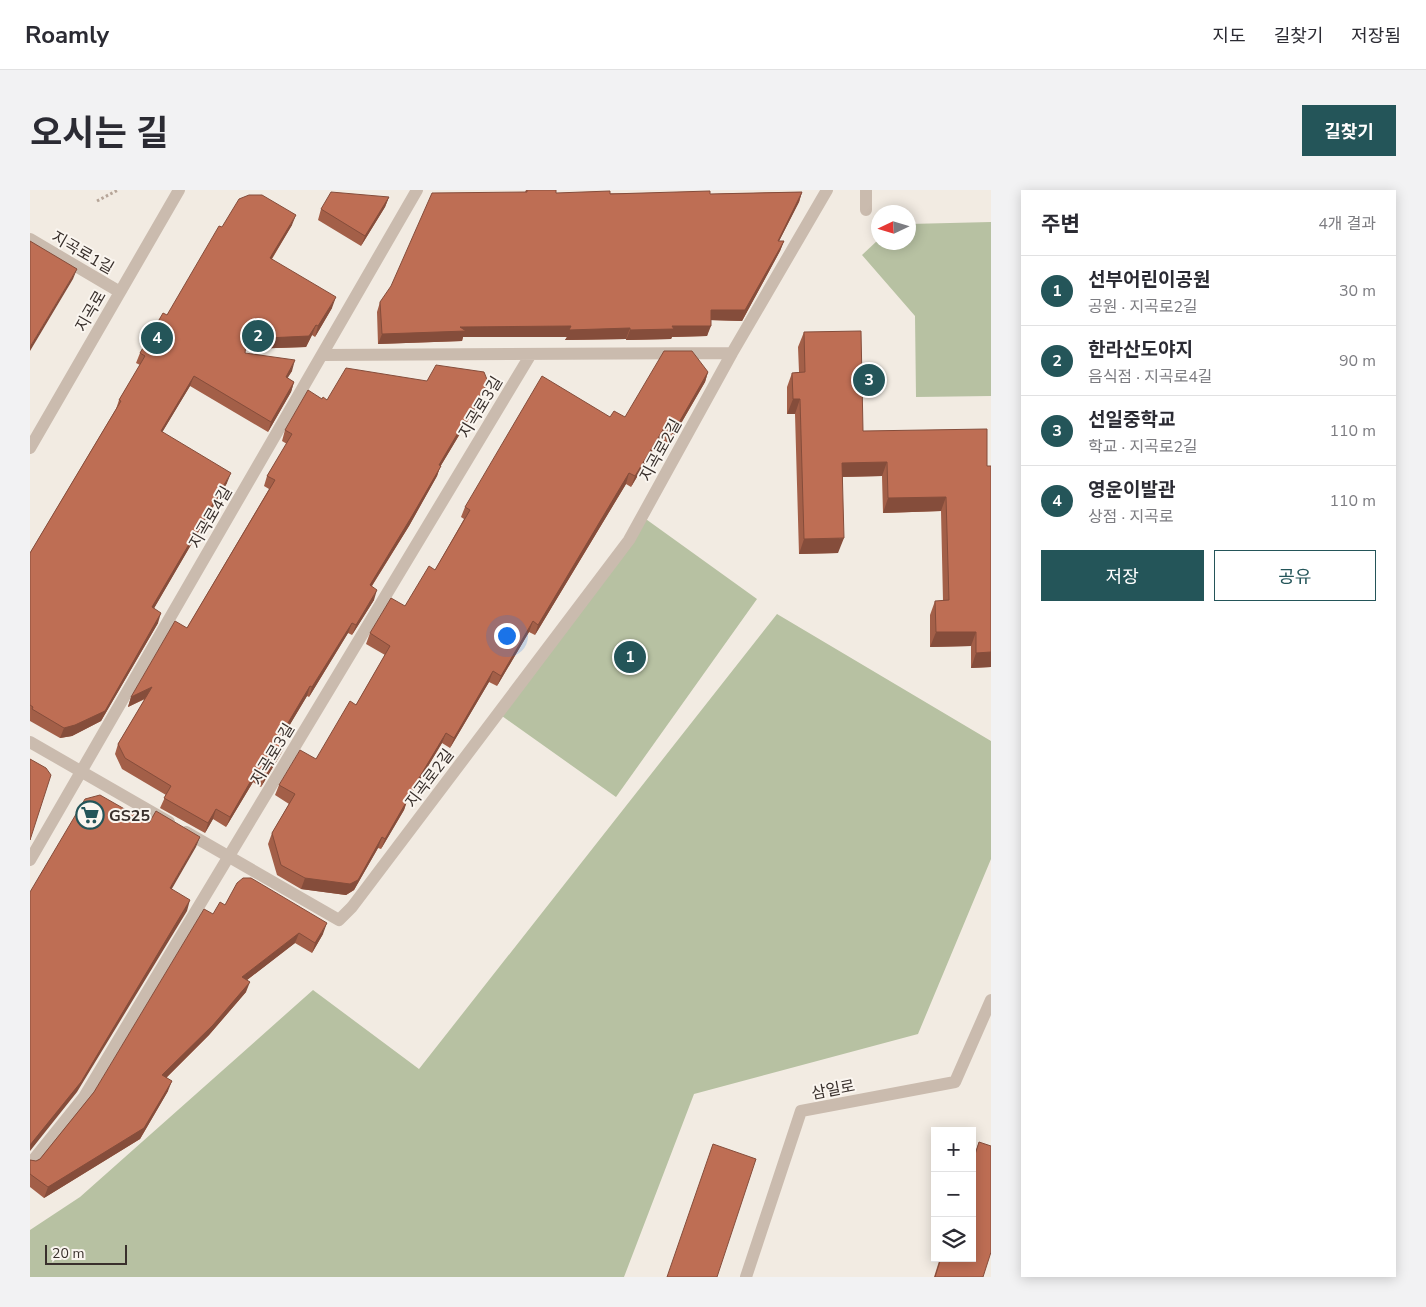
<!DOCTYPE html>
<html lang="ko">
<meta charset="utf-8">
<style>
:root{--surface:#fff;--page:#f2f2f3;--text:#2b2b33;--muted:#7c7c81;--line:#e1e1e2;--accent:#245559}
body{margin:0;font-family:"Nunito Sans","Noto Sans KR",sans-serif;background:var(--page);color:var(--text)}
.controls{position:absolute;right:15px;bottom:15px;display:grid;overflow:hidden;border-radius:0px;box-shadow:0 2px 12px #0003}
.controls button{width:45px;height:45px;display:grid;place-items:center;padding:0;border:0;border-bottom:1px solid var(--line);background:var(--surface);color:var(--text);font:25px sans-serif}
.compass{position:absolute;left:841px;top:15px;width:45px;height:45px;border-radius:50%;background:var(--surface);box-shadow:0 2px 12px #0003;rotate:266deg}
.scale{position:absolute;left:15px;bottom:12px;width:82px;box-sizing:border-box;padding-left:5px;border:2px solid #39302c;border-top:0;font-size:14px;line-height:18px;white-space:nowrap;color:#39302c;-webkit-text-stroke:4px #faf5ef;paint-order:stroke}
.you{position:absolute;left:476px;top:445px;width:18px;height:18px;margin:-12px;border:4px solid #fff;border-radius:50%;background:#1a73e8;box-shadow:0 0 0 8px #1a73e833}
.badge{display:grid;place-items:center;width:32px;height:32px;border-radius:50%;background:var(--accent);color:#fff;font-size:16px;font-weight:700}
.pin{position:absolute;translate:-50% -50%;border:2px solid #fff;box-shadow:0 1px 5px #0006}
.list{margin:0;padding:0;list-style:none}
h2{display:flex;justify-content:space-between;align-items:center;height:65px;margin:0;padding:0 20px;font-size:21px}
h2 small{font-size:16px;font-weight:400;color:var(--muted)}
.list li{display:grid;grid-template-columns:32px 1fr auto;gap:15px;align-items:center;box-sizing:border-box;height:70px;padding:0 20px;border-top:1px solid var(--line)}
.list b{display:block;font-size:19px;white-space:nowrap}
.list p{margin:0;font-size:16px;white-space:nowrap;color:var(--muted)}
.list em{font-size:16px;font-style:normal;color:var(--muted)}
.actions{display:flex;gap:10px;padding:15px 20px}
.actions a{flex:1;padding:11px 0;border:1px solid var(--accent);border-radius:0px;text-align:center;font-size:18px;color:var(--accent)}
.actions .main{background:var(--accent);color:#fff}
.icon{flex:none;width:28px;height:28px;fill:none;stroke:currentColor;stroke-width:2;stroke-linecap:round;stroke-linejoin:round}
.map{position:relative;flex:none;width:961px;height:1087px;overflow:hidden;border-radius:0px}
header{display:flex;align-items:center;gap:30px;box-sizing:border-box;height:70px;padding:0 25px;background:var(--surface);border-bottom:1px solid var(--line)}
header strong{font-size:24px}
nav{display:flex;gap:28px;margin-inline-start:auto;font-size:18px}
.intro{display:flex;align-items:center;justify-content:space-between;box-sizing:border-box;height:120px;padding:0 30px}
h1{margin:0;font-size:35px}
.button{padding:12px 22px;border-radius:0px;background:var(--accent);color:#fff;font-size:18px;font-weight:700}
main{display:flex;gap:30px;padding:0 30px}
aside{flex:1;background:var(--surface);border-radius:0px;box-shadow:0 2px 12px #0003}
.map>svg:first-child{display:block}
.green{fill:#b7c1a2}
.lines{fill:none;stroke-linecap:round;stroke-linejoin:round}
.path{stroke:#b6a598;stroke-width:3;stroke-dasharray:2.5 2.5;stroke-linecap:butt}
.minor{stroke:#cabbae;stroke-width:12}
.wall{fill:#a35f48}
.shaded-wall{fill:#854d3b}
.building{fill:#be6e54;stroke:#854d3b}
.labels{text-anchor:middle;stroke-width:4;stroke-linejoin:round;paint-order:stroke}
.street-label{font-size:16px;fill:#39302c;stroke:#faf5ef}
.poi-label{font-size:16px;font-weight:bold;fill:#39302c;stroke:#faf5ef;text-anchor:start}
</style>
<header>
<strong>Roamly</strong>
<nav><a>지도</a><a>길찾기</a><a>저장됨</a></nav>
</header>
<div class="intro"><h1>오시는 길</h1><a class="button">길찾기</a></div>
<main>
<div class="map">
<svg width="961" height="1087" viewBox="0 0 961 1087">
<rect width="100%" height="100%" fill="#f2ebe2"/>
<path class="green" d="M961 32V206L886 207 885 126 832 65 848 50V52H878L879 34Z
M613 327 727 409 586 607 472 526Z
M747 424 961 551V669L888 844 664 904 594 1087H0V1040L50 1007 283 800 389 879Z"/>
<g class="lines">
<path class="path" d="M67 11 88 0"/>
<path class="minor" d="M836 0V20
M0 49 90 102
M292 165 702 163
M0 258 149 0
M0 552 139 632
M156 642 309 730 322 717 599 350 702 163 797 0
M0 670 387 0
M0 974 54 907 501 164
M716 1087 771 921 925 892 961 810"/>
</g>
<path class="wall" d="M496 0H526V3L680 4 772 2 769 12 749 51H754L750 61 712 131 681 130 677 146 642 147 641 149 596 150V149L535 150 537 147H433L432 151 348 154 347 122 350 112 495 2Z
M359 7 355 17 331 56 288 30 291 19Z
M262 35 242 69 302 118 285 147 282 145 276 157 216 159 215 163 262 181 257 188 264 192 261 202 238 242 160 196 132 242 197 293 124 418 128 433 71 531 42 546 30 548 0 531V363L86 219 89 210 110 175 106 173 110 163 137 125 192 37Z
M774 142 833 241 957 276H961V477L941 478V456L900 457V425L905 411H913L911 321 853 323 852 286 813 287 808 363 769 364 765 224H757V197L762 183 769 182 768 157Z
M678 182 675 192 639 254 630 248 601 297 596 294 505 445 499 442 467 496 459 492 420 558 412 553 377 611 374 620 351 659 348 658 324 700 316 705 271 699 247 685 238 654 242 643 259 614 245 605 249 595 286 569 326 515 355 465 336 454 340 443 375 416 405 380 434 329 431 327 435 317 580 227H595Z
M397 191 458 192 455 202 410 277 407 286 379 336 342 396 344 410 322 445 318 443 279 507 277 506 251 549 252 562 231 597 223 592 196 637 183 629 175 643 130 618 136 605 92 579 85 564 88 554 115 509 98 517 101 507 157 438 239 299 234 296 237 286 257 254 252 251 255 240 292 209 297 210Z
M195 715 293 744 282 763 265 753 217 790 216 802 179 845 137 887 138 901 110 949 14 1008 0 997V970L6 971 10 969 64 902 183 724Z
M949 952 953 1087H904L910 1068H942V972Z"/>
<path class="shaded-wall" d="M772 2 769 12 744 61 748 51Z
M359 7 355 17 331 56 335 46Z
M266 25 262 35 236 78 240 68Z
M754 51 750 61 712 131 677 130 681 120Z
M47 79 43 89 0 161V157Z
M306 107 302 118 285 147 288 136Z
M286 135 282 145 276 157 212 159 216 149Z
M541 136 600 138 596 149 535 150 537 147H433L432 151 348 154 352 144 430 137Z
M642 136H681L677 146 642 147 641 149 596 150 600 140Z
M265 170 262 181 252 197 256 187Z
M678 182 675 192 639 254 643 243Z
M164 186 160 196 127 251 131 241Z
M264 192 261 202 238 242 241 232Z
M458 192 455 202 410 277 407 286 379 336 336 405 340 395 409 275Z
M763 209H770L765 224H757Z
M634 238 630 248 601 297 605 286Z
M857 272 852 286 807 287 812 273Z
M201 283 197 293 119 427 122 417Z
M599 283 596 294 505 445 508 435Z
M916 307 911 321 853 323 858 308Z
M814 348 808 363 769 364 774 349Z
M347 400 344 410 322 445 326 435Z
M131 423 128 433 71 531 42 546 30 548 34 538Z
M503 431 499 442 467 496 471 486Z
M322 433 318 443 279 507 282 497Z
M906 442H946L941 456 900 457Z
M961 462V477L941 478 946 463Z
M463 481 459 492 420 558 424 548Z
M280 496 277 506 246 558 249 548Z
M122 497 118 507 98 517 101 507Z
M416 543 412 553 377 611 374 620 351 659 355 649 377 608Z
M256 552 252 562 231 597 235 587Z
M226 582 223 592 196 637 200 627Z
M186 619 183 629 175 643 178 633Z
M170 647 166 657 136 709 140 698Z
M352 647 348 658 324 700 316 705 271 699 275 688Z
M160 710 157 721 47 902 0 961V955Z
M297 733 293 744 282 763 285 753Z
M269 743 265 753 208 797 212 787Z
M220 792 216 802 179 845 129 895 132 885Z
M142 891 138 901 110 949 14 1008 18 997Z"/>
<path class="building" d="M497 0H526V3L580 1V4L680 1V4L772 2 748 51H754L715 120H681V136H642L644 139 600 140V138L539 140 541 136 430 137 436 141 352 144 350 112 361 96 402 3 497 2Z
M301 2 359 7 335 46 291 19Z
M219 5H232L266 25 240 68 306 107 288 136 286 135 279 146 216 149 215 163 265 170 256 187 264 192 241 232 164 186 131 241 201 283 122 417 131 423 75 521 45 535 34 538 2 519 3 517 0 515V363L91 211 89 210 115 166 110 163 133 123 137 125 189 36 192 37 209 9Z
M0 51 47 79 0 157Z
M831 141 833 241 957 239V276H961V462L946 463V442H906L905 411 919 410 916 307 858 308 857 272 812 273 814 348 774 349 770 209H763L762 183 775 182 774 142Z
M634 161H662L678 182 643 243 634 238 605 286 599 283 508 435 503 431 471 486 463 481 424 548 416 543 377 608 378 609 355 649 352 647 328 690 320 694 275 688 251 675 242 643 265 604 249 595 270 560 286 569 320 511 326 515 360 456 340 443 361 408 375 416 399 376 405 380 440 320 435 317 512 186 580 227 584 221 595 227Z
M406 175 454 182 458 192 409 275 411 276 382 326 340 395 347 400 326 435 322 433 282 497 280 496 249 548 256 552 235 587 226 582 200 627 186 619 178 633 134 608 141 596 95 568 88 554 122 497 101 507 145 431 157 438 245 290 237 286 262 244 255 240 278 200 292 209 293 207 297 210 316 178 397 191Z
M0 569 16 578 21 585 0 650Z
M70 605 119 633 126 621 170 647 140 698 160 710 51 892 0 955V702L55 609Z
M213 688H221L297 733 285 753 269 743 212 787 220 792 183 835 132 885 142 891 114 938 18 997 0 984V970L6 971 10 969 64 902 174 719 183 724 190 712 195 715 207 693Z
M949 952 961 956V1062L953 1087H905L911 1068H942V974Z
M683 954 726 969 687 1087H637Z"/>
<defs>
<g id="supermarket-ring" transform="scale(1.4375)"><circle r="9.5" fill="#faf5ef" stroke="#245559" stroke-width="1.5"/><path d="M-6-5.5h2.5l.6 2H6L4.5 2H-2.5L-4.4-4H-6ZM-1.5 3.2a1.3 1.3 0 1 0 .1 0ZM3 3.2a1.3 1.3 0 1 0 .1 0Z" fill="#245559"/></g>
</defs>
<g fill-rule="evenodd">
<use href="#supermarket-ring" x="60" y="625"/>
</g>
<g class="labels">
<g class="street-label">
<text transform="translate(53 62) rotate(30)" y="6">지곡로1길</text>
<text transform="translate(60 121) rotate(-60)" y="6">지곡로</text>
<text transform="translate(450 217) rotate(-59)" y="6">지곡로3길</text>
<text transform="translate(630 260) rotate(-61)" y="6">지곡로2길</text>
<text transform="translate(180 327) rotate(-60)" y="6">지곡로4길</text>
<text transform="translate(242 564) rotate(-59)" y="6">지곡로3길</text>
<text transform="translate(399 588) rotate(-53)" y="6">지곡로2길</text>
<text transform="translate(803 899) rotate(-11)" y="6">삼일로</text>
</g>
<g class="poi-label">
<text x="79" y="631">GS25</text>
</g>
</g>
</svg>
<div class="controls">
<button>+</button>
<button>−</button>
<button><svg class="icon" aria-label="layers" viewBox="0 0 24 24"><path d="M12 4l9 5-9 5-9-5zM3 14l9 5 9-5"/></svg></button>
</div>
<svg class="compass" viewBox="-18 -18 36 36"><path d="M0-13l5 13h-10z" fill="#e53935"/><path d="M0 13l5-13h-10z" fill="#7c7c81"/></svg>
<div class="scale">20 m</div>
<div class="you"></div>
<div class="pin badge" style="left:600px;top:467px">1</div>
<div class="pin badge" style="left:228px;top:146px">2</div>
<div class="pin badge" style="left:839px;top:190px">3</div>
<div class="pin badge" style="left:127px;top:148px">4</div>
</div>
<aside>
<h2>주변<small>4개 결과</small></h2>
<ul class="list">
<li><span class="badge">1</span><div><b>선부어린이공원</b><p>공원 · 지곡로2길</p></div><em>30 m</em></li>
<li><span class="badge">2</span><div><b>한라산도야지</b><p>음식점 · 지곡로4길</p></div><em>90 m</em></li>
<li><span class="badge">3</span><div><b>선일중학교</b><p>학교 · 지곡로2길</p></div><em>110 m</em></li>
<li><span class="badge">4</span><div><b>영운이발관</b><p>상점 · 지곡로</p></div><em>110 m</em></li>
</ul>
<div class="actions"><a class="main">저장</a><a>공유</a></div>
</aside>
</main>
